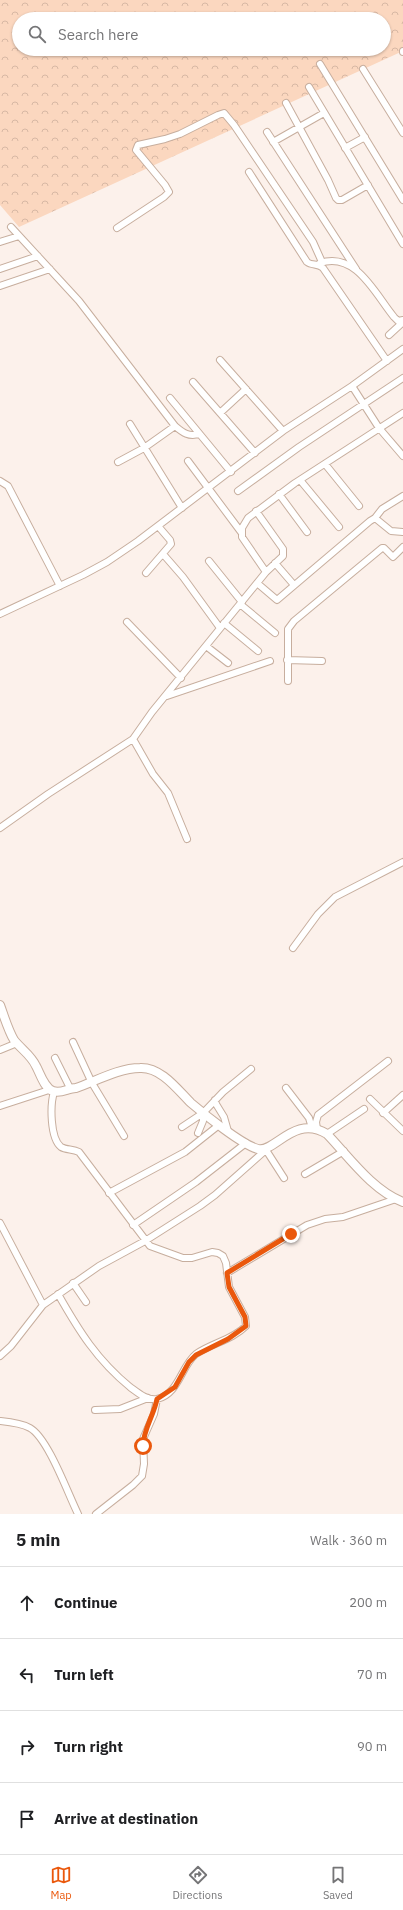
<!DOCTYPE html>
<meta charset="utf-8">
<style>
:root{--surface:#fff;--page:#f2f2f2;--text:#202124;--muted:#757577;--line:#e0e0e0;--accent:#ea580c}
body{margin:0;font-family:"IBM Plex Sans",sans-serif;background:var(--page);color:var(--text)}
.stop{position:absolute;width:12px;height:12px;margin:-9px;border:3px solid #ea580c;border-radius:50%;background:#fff}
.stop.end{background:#ea580c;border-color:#fff;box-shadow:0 1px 4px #0008}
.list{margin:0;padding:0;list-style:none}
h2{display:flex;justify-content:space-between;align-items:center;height:52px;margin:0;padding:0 16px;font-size:17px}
h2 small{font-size:13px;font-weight:400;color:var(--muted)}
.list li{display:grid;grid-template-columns:26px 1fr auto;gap:12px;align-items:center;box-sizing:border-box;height:72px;padding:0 16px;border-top:1px solid var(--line)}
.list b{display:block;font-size:15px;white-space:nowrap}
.list em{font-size:13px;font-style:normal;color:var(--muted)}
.icon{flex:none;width:22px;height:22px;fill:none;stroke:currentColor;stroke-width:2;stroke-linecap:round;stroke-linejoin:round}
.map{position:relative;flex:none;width:403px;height:1514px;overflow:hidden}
.search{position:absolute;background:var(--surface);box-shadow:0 1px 3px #0004;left:12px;right:12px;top:12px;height:44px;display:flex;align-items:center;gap:10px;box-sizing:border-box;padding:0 14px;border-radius:22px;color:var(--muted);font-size:15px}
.sheet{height:340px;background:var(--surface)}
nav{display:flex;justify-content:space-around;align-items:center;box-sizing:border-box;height:56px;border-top:1px solid var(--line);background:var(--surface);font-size:11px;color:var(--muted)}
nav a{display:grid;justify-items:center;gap:2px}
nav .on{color:var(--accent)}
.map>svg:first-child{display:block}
.forest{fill:url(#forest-crowns);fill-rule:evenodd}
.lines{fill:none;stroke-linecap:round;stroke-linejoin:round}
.minor-casing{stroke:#c7ae9e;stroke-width:8}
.tertiary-casing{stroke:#c7ae9e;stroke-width:10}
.minor{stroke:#fff;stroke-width:6}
.tertiary{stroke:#fff;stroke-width:8}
.route{stroke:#ea580c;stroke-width:5}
</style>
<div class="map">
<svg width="403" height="1514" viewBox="0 0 403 1514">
<defs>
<pattern id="forest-crowns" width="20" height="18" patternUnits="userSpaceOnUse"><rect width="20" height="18" fill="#fbd7bf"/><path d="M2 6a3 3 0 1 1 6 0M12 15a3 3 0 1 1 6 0" fill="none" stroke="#d7b8a4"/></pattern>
</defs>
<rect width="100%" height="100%" fill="#fcf1eb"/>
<path class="forest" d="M0 0H403V51L19 227 0 205ZM19 19H384V49H19Z"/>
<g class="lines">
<g class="minor-casing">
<path id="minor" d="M403 51V52
M320 64 403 200
M363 69 403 133
M309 87 403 244
M286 103 328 180 336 198 338 200H342L368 185
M267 132 356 269
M273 142 324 113
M345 148 365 137
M249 172 307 262C312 266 318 263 323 268L387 361
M11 227 79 301 175 426C183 433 189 437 199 434
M117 228 164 197 169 192 165 185 136 150 138 145 165 139 180 134 218 115 224 113 234 125 313 242 322 262
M0 242 19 236
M320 263C356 251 375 294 394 317L398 321 403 320
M0 269 38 256
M0 286 50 269
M389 335 401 324V321
M220 360 283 431
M193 382 255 453
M352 386 379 428 403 456
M170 398 231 472
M220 413 246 389
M130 424 182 508
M188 461 241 532
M118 462 144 448 175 426
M325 464 359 506
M300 480 339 527
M0 481 8 486 60 586
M238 491 299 447 403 378
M279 494 307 532
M375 518 382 509 403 496
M163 554 183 577 220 628
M209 561 242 602
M275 563 294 585
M266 572 242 537V528L248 518 295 483 403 413
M146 573 171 544 170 540 158 526
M257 583 277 600 370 521 375 518 391 531 403 532
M240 604 275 633
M0 614 83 575 107 562 138 541 283 431 352 386 403 349
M127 622 181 678
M224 623 258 651
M206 646 228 663
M287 660 322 661
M288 681V629L294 621 382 548H384L393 557 403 547
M167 696 270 661
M133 739 153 774 168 793 187 839
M0 828 48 794 133 739 152 712 266 572 283 556V549L256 511
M293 948 318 914 335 897 403 862
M73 1042 92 1083 124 1136
M0 1050 17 1043
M55 1058 70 1088
M286 1088 309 1118 312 1128
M54 1092C50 1105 50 1138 61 1147 66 1150 73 1149 79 1152L150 1246 183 1258H192L212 1252 218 1253 223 1256 226 1263 229 1287 245 1317 246 1326C232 1340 212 1343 196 1354 181 1366 179 1394 157 1399 147 1401 137 1392 130 1387 97 1360 79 1331 58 1294
M370 1099 403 1131
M215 1100 216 1104 224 1117 228 1131
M0 1106 49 1090
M383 1113 403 1095
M182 1127 203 1113 223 1092 251 1069
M317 1129 316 1122 318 1115 388 1061
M198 1133 203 1121V1113
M327 1134 364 1109
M266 1150 284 1178
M305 1174 344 1151
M109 1193 185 1152 219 1125
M0 1223 43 1305
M133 1225 196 1182 246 1143
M227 1273 307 1225 325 1219 343 1217 396 1199
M73 1283 86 1302
M0 1356 11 1346 43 1305 99 1266 145 1241 200 1206 215 1195 268 1148
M95 1410 120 1409 148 1398
M0 1421C10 1422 21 1423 30 1428 48 1438 68 1494 78 1514
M96 1514 133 1485 142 1476 144 1464 143 1439 154 1414 157 1399"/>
</g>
<g class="tertiary-casing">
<path id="tertiary" d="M0 1005C4 1016 8 1030 14 1040 21 1049 31 1055 36 1066 40 1073 44 1088 53 1091 61 1094 68 1088 76 1088 96 1081 119 1068 140 1068 161 1067 177 1089 191 1103 204 1114 242 1145 258 1149 275 1153 294 1114 327 1134 349 1157 372 1190 403 1202"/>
</g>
<use href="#minor" class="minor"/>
<use href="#tertiary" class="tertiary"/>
</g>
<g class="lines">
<path class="route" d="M143 1446C143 1430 154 1415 157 1399L175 1387 189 1362 196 1355 228 1339 246 1326 245 1317 229 1287 227 1273 291 1234"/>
</g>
</svg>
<div class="stop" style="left:143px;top:1446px"></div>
<div class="stop end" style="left:291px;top:1234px"></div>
<div class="search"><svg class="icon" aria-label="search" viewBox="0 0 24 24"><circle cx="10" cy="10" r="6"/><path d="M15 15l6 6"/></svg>Search here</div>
</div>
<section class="sheet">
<h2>5 min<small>Walk · 360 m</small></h2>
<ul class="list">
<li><svg class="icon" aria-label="ahead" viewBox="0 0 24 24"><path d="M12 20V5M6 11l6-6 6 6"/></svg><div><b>Continue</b></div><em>200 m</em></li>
<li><svg class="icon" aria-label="left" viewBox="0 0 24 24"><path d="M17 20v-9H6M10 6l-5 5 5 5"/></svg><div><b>Turn left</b></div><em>70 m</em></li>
<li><svg class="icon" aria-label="right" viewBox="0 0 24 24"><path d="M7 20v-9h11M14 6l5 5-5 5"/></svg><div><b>Turn right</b></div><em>90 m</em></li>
<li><svg class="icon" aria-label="arrive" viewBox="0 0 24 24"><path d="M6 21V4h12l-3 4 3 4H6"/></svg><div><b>Arrive at destination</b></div></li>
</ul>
</section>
<nav>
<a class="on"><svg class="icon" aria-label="map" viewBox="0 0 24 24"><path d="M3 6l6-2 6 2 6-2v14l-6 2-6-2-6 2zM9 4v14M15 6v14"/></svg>Map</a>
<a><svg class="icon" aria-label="directions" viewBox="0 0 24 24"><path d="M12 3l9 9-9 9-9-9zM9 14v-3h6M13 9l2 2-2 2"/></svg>Directions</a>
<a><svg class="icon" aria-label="saved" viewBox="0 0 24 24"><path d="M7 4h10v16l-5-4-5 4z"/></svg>Saved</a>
</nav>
